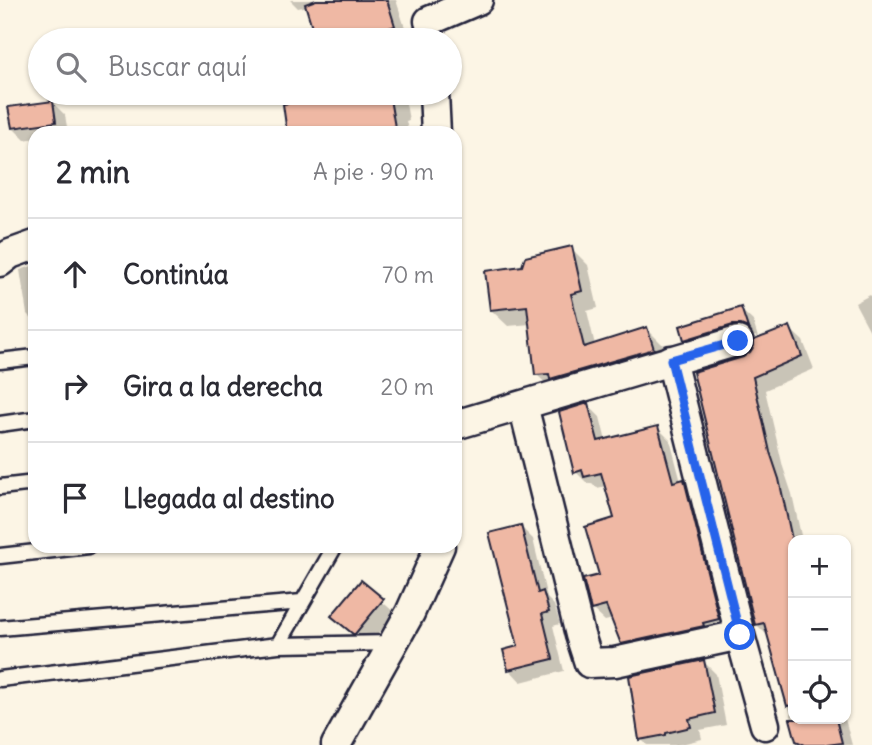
<!DOCTYPE html>
<html lang="es">
<meta charset="utf-8">
<style>
:root{--surface:#fff;--page:#f7f7f7;--text:#2b2b33;--muted:#7c7c81;--line:#e1e1e2}
body{margin:0;font-family:Delius,sans-serif;background:var(--page);color:var(--text)}
.controls{position:absolute;right:21px;bottom:21px;display:grid;overflow:hidden;border-radius:14px;box-shadow:0 2px 5px #0004}
.controls button{width:63px;height:63px;display:grid;place-items:center;padding:0;border:0;border-bottom:2px solid var(--line);background:var(--surface);color:var(--text);font:35px sans-serif}
.stop{position:absolute;width:21px;height:21px;margin:-16px;border:5px solid #2563eb;border-radius:50%;background:#fff}
.stop.end{background:#2563eb;border-color:#fff;box-shadow:0 2px 7px #0008}
.list{margin:0;padding:0;list-style:none}
h2{display:flex;justify-content:space-between;align-items:center;height:91px;margin:0;padding:0 28px;font-size:30px}
h2 small{font-size:23px;font-weight:400;color:var(--muted)}
.list li{display:grid;grid-template-columns:46px 1fr auto;gap:21px;align-items:center;box-sizing:border-box;height:112px;padding:0 28px;border-top:2px solid var(--line)}
.list b{display:block;font-size:26px;white-space:nowrap}
.list em{font-size:23px;font-style:normal;color:var(--muted)}
.icon{flex:none;width:38px;height:38px;fill:none;stroke:currentColor;stroke-width:2;stroke-linecap:round;stroke-linejoin:round}
.map{position:relative;flex:none;width:872px;height:745px;overflow:hidden}
.search{position:absolute;background:var(--surface);box-shadow:0 2px 5px #0004;left:28px;top:28px;width:434px;height:77px;display:flex;align-items:center;gap:18px;box-sizing:border-box;padding:0 24px;border-radius:38px;color:var(--muted);font-size:26px}
.panel{position:absolute;background:var(--surface);box-shadow:0 2px 5px #0004;left:28px;top:126px;width:434px;height:427px;border-radius:21px}
.map>svg:first-child{display:block}
.shadow{fill:#0003}
.building{fill:#efb8a4;stroke:#22223b;stroke-width:2}
.lines{fill:none;stroke-linecap:round;stroke-linejoin:round}
.service-casing{stroke:#22223b;stroke-width:19}
.minor-casing{stroke:#22223b;stroke-width:33}
.service{stroke:#fcf5e5;stroke-width:14}
.minor{stroke:#fcf5e5;stroke-width:28}
.route{stroke:#2563eb;stroke-width:9}
</style>
<div class="map">
<svg width="872" height="745" viewBox="0 0 872 745">
<rect width="100%" height="100%" fill="#fcf5e5"/>
<filter id="ink" filterUnits="userSpaceOnUse"><feTurbulence type="fractalNoise" baseFrequency=".0143" numOctaves="2"/><feDisplacementMap in="SourceGraphic" scale="14" xChannelSelector="R" yChannelSelector="G"/><feConvolveMatrix kernelMatrix="1 2 1 2 8 2 1 2 1" color-interpolation-filters="sRGB"/></filter>
<g filter="url(#ink)">
<path class="shadow" d="M290 0H396L409 40H319L308 6 298 8Z
M335 93H404L409 120 406 121 409 133H289L337 97Z
M53 103 65 115 68 133H35V138L25 140 13 128Z
M571 248 588 265 598 308 587 311 595 345 647 329 664 346 670 365 554 391 537 375 531 324 508 326 491 310 523 268Z
M35 265V322L27 314 20 270Z
M870 295 872 297V335L855 303Z
M740 309 753 321 758 338 755 336 746 337 698 351 686 339Z
M789 328 803 341 814 369 765 390 783 467 792 494 802 540H793V719H845L852 745H802L798 740 769 637 756 624 744 358Z
M588 405 600 417 606 441 658 428 670 440 681 482 683 481 695 493 730 631 634 655 622 643 613 619 605 621 593 610 616 520 606 486 597 488 592 483 588 484 576 472Z
M521 527 533 539 547 598 554 605 560 624 553 626 564 671 521 682 509 669 520 647Z
M361 583 395 613 368 646 346 628Z
M704 662 716 674 726 725 700 730 702 739 677 745H647L641 739Z"/>
<path class="building" d="M316 0H387L395 26 351 40H316L305 4Z
M353 93H389L396 133H287L283 104Z
M53 101 56 122 12 128 8 107Z
M572 246 582 291 571 294 584 347 647 327 654 349 550 379 549 374 535 375 527 306 490 310 485 271 522 266 525 257Z
M741 307 748 328 741 325H733L684 340 680 326Z
M790 326 802 356 753 377 770 452 779 479 793 544V705L787 706 764 623 755 625 693 372 743 357 750 352 754 346V340Z
M588 403 598 441 658 426 673 482 684 479 719 619 703 623 704 626 621 644 606 606 591 610 583 579 599 575 585 527 614 518 601 473 584 477 582 470 574 473 559 412Z
M521 525 538 593 543 591 549 612 542 614 553 659 508 670 503 650 518 646 489 533Z
M361 580 384 599 355 634H353L331 616Z
M704 660 715 713 689 719 691 727 666 733V735L639 740 629 676Z
M790 719H836L842 743 827 745H805L796 741Z"/>
<g class="lines">
<g class="service-casing">
<path id="service" d="M0 361 35 357
M0 424 35 419
M0 487 35 483
M0 556 89 546
M0 628 302 602
M278 645 393 643
M0 679 278 645 335 546"/>
</g>
<g class="minor-casing">
<path id="minor" d="M429 21 478 0
M434 93 436 133
M0 262 10 254 35 245
M523 405 580 635 589 663 615 662 740 635 671 360
M455 425 738 341
M740 635 765 725
M336 745 410 613 440 546"/>
</g>
<use href="#service" class="service"/>
<use href="#minor" class="minor"/>
</g>
</g>
<g class="lines" filter="url(#ink)">
<path class="route" d="M738 341 671 360 740 635"/>
</g>
</svg>
<div class="controls">
<button>+</button>
<button>−</button>
<button><svg class="icon" aria-label="locate" viewBox="0 0 24 24"><circle cx="12" cy="12" r="6"/><path d="M12 2v4M12 18v4M2 12h4M18 12h4"/></svg></button>
</div>
<div class="stop" style="left:740px;top:635px"></div>
<div class="stop end" style="left:738px;top:341px"></div>
<div class="search"><svg class="icon" aria-label="search" viewBox="0 0 24 24"><circle cx="10" cy="10" r="6"/><path d="M15 15l6 6"/></svg>Buscar aquí</div>
<section class="panel">
<h2>2 min<small>A pie · 90 m</small></h2>
<ul class="list">
<li><svg class="icon" aria-label="ahead" viewBox="0 0 24 24"><path d="M12 20V5M6 11l6-6 6 6"/></svg><div><b>Continúa</b></div><em>70 m</em></li>
<li><svg class="icon" aria-label="right" viewBox="0 0 24 24"><path d="M7 20v-9h11M14 6l5 5-5 5"/></svg><div><b>Gira a la derecha</b></div><em>20 m</em></li>
<li><svg class="icon" aria-label="arrive" viewBox="0 0 24 24"><path d="M6 21V4h12l-3 4 3 4H6"/></svg><div><b>Llegada al destino</b></div></li>
</ul>
</section>
</div>
